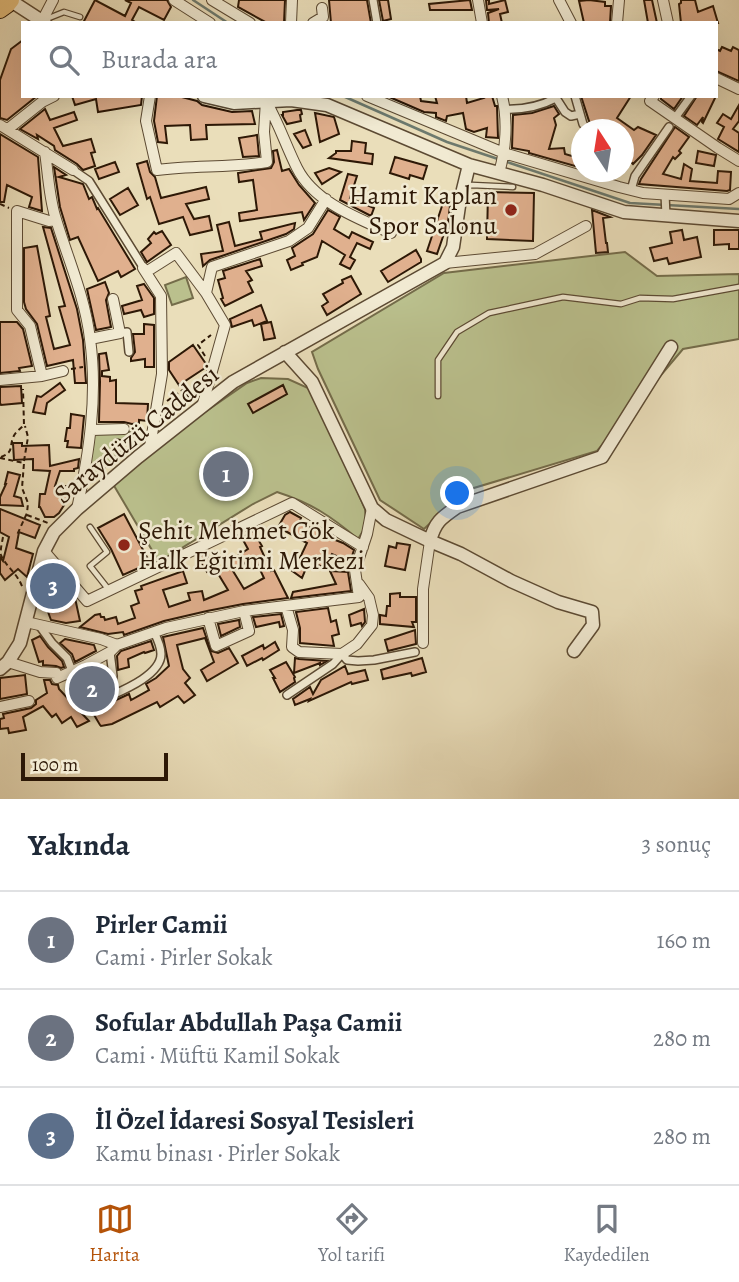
<!DOCTYPE html>
<html lang="tr">
<meta charset="utf-8">
<style>
:root{--surface:#fff;--page:#f2f2f3;--text:#1f2937;--muted:#747a83;--line:#e0e1e3;--accent:#b45309}
body{margin:0;font-family:Alegreya,serif;background:var(--page);color:var(--text)}
.compass{position:absolute;left:571px;top:119px;width:63px;height:63px;border-radius:50%;background:var(--surface);box-shadow:0 7px 28px #0002;rotate:348deg}
.scale{position:absolute;left:21px;bottom:18px;width:147px;box-sizing:border-box;padding-left:7px;border:4px solid #2d1806;border-top:0;font-size:19px;line-height:24px;white-space:nowrap;color:#2d1806;-webkit-text-stroke:5px #f1ead2;paint-order:stroke}
.you{position:absolute;left:458px;top:494px;width:24px;height:24px;margin:-18px;border:5px solid #fff;border-radius:50%;background:#1a73e8;box-shadow:0 0 0 10px #1a73e833}
.badge{display:grid;place-items:center;width:46px;height:46px;border-radius:50%;background:var(--accent);color:#fff;font-size:23px;font-weight:700}
.pin{position:absolute;translate:-50% -50%;border:4px solid #fff;box-shadow:0 2px 7px #0006}
.list{margin:0;padding:0;list-style:none}
h2{display:flex;justify-content:space-between;align-items:center;height:91px;margin:0;padding:0 28px;font-size:30px}
h2 small{font-size:23px;font-weight:400;color:var(--muted)}
.list li{display:grid;grid-template-columns:46px 1fr auto;gap:21px;align-items:center;box-sizing:border-box;height:98px;padding:0 28px;border-top:2px solid var(--line)}
.list b{display:block;font-size:26px;white-space:nowrap}
.list p{margin:0;font-size:23px;white-space:nowrap;color:var(--muted)}
.list em{font-size:23px;font-style:normal;color:var(--muted)}
.icon{flex:none;width:38px;height:38px;fill:none;stroke:currentColor;stroke-width:2;stroke-linecap:round;stroke-linejoin:round}
.map{position:relative;flex:none;width:739px;height:799px;overflow:hidden}
.search{position:absolute;background:var(--surface);box-shadow:0 7px 28px #0002;left:21px;right:21px;top:21px;height:77px;display:flex;align-items:center;gap:18px;box-sizing:border-box;padding:0 24px;border-radius:0px;color:var(--muted);font-size:26px}
.sheet{height:385px;background:var(--surface)}
nav{display:flex;justify-content:space-around;align-items:center;box-sizing:border-box;height:98px;border-top:2px solid var(--line);background:var(--surface);font-size:19px;color:var(--muted)}
nav a{display:grid;justify-items:center;gap:4px}
nav .on{color:var(--accent)}
.map>svg:first-child{display:block}
.green{fill:#bac08d;stroke:#746c4a;stroke-width:2}
.lines{fill:none;stroke-linecap:round;stroke-linejoin:round}
.stream{stroke:#6d7a6e;stroke-width:2.5}
.building{fill:#e0b08e;stroke:#2d1806;stroke-width:2;fill-rule:evenodd}
.service-casing{stroke:#5c4a33;stroke-width:7}
.pedestrian-casing{stroke:#5c4a33;stroke-width:10}
.minor-casing{stroke:#5c4a33;stroke-width:12}
.tertiary-casing{stroke:#5c4a33;stroke-width:15}
.primary-casing{stroke:#2d1806;stroke-width:18}
.path{stroke:#2d1806;stroke-width:2;stroke-dasharray:5 3.5;stroke-linecap:butt}
.service{stroke:#f1ead2;stroke-width:4.5}
.pedestrian{stroke:#f1ead2;stroke-width:7}
.minor{stroke:#f1ead2;stroke-width:10}
.tertiary{stroke:#f1ead2;stroke-width:12}
.primary{stroke:#e5bf7d;stroke-width:16}
.poi-dot{fill:#8f2418;stroke:#f1ead2;stroke-width:2.5}
.labels{text-anchor:middle;stroke-width:5;stroke-linejoin:round;paint-order:stroke}
.poi-label{font-size:26px;fill:#2d1806;stroke:#f1ead2;text-anchor:end}
.street-label{font-size:26px;fill:#2d1806;stroke:#f1ead2}
</style>
<div class="map">
<svg width="739" height="799" viewBox="0 0 739 799">
<rect width="100%" height="100%" fill="#eadeba"/>
<filter id="stains"><feTurbulence type="fractalNoise" baseFrequency=".00286" numOctaves="4"/><feColorMatrix values="0 0 0 0 .2 0 0 0 0 .09 0 0 0 0 .02 0 0 0 .5 -.17"/></filter>
<radialGradient id="worn" r=".72"><stop offset=".6" stop-color="#630" stop-opacity="0"/><stop offset="1" stop-color="#630" stop-opacity=".3"/></radialGradient>
<path class="green" d="M625 252 657 276 739 274V339L683 349 597 451 464 491 424 529 380 500 318 369 312 352 444 273Z
M186 277 193 298 172 305 165 285Z
M261 378 288 379 308 388 324 413 365 509 366 526 358 539C331 516 311 503 277 492L253 504 159 562 113 484 182 428 247 383Z
M93 432H137L92 482 86 480Z"/>
<g class="lines">
<path class="stream" d="M193 0 228 23
M343 96 447 142 498 159
M504 161 630 203 739 209"/>
</g>
<path class="building" d="M95 0 125 16 131 3 125 0H167L171 7 164 20 139 7 132 20 137 23H83Z
M239 0H285L284 23H267L238 7Z
M329 0H367L371 23H331Z
M379 0H388L391 19 383 21Z
M470 0 472 10H430L429 4Z
M486 0H489V4L505 0 508 12 500 14 502 23H489L488 13 499 9 487 10Z
M589 0 605 2V6H611L610 23H584L579 1Z
M644 0H652L657 23H648Z
M681 0H695L698 12 713 6 718 23H681L679 4 681 3Z
M23 40V96H37L7 120 0 118V80L11 49Z
M722 47 731 51 733 47 739 50V81L716 71V49L720 51Z
M72 96H142L141 105 98 112 96 99 75 105Z
M157 96H178L197 101 202 105 232 112 252 111 255 124 206 125 207 139 191 140 190 125 165 126 167 143 158 142 154 121Z
M387 96H420L421 101 437 103 435 96H466L467 103 484 98 483 96H492L495 106H497L498 138 486 137 487 128 474 132 466 129 463 113 447 116 446 121 436 117V113L424 112Z
M581 96H631L617 118 634 130 638 127 656 135 642 155 633 164 624 155V130H616L607 123 602 127 601 130H594L589 121Z
M661 96H683L674 109 661 99Z
M697 96H716L703 123 702 122 703 117 697 125 684 116Z
M739 105V121L733 129 739 133V152L718 139 724 127 717 123 723 114 731 119Z
M554 106 559 114 554 118 556 125 549 149 564 148 565 154 582 159V168L529 153V151L512 148 513 115 532 113Z
M45 109 50 120 74 112 77 120 54 128 63 146 91 139 95 152 91 153 95 166 83 170 77 164 55 150 54 146 37 135 38 139 20 129Z
M297 110H301L302 114 300 115 301 121 287 124 282 115H283V112Z
M315 113 334 117 339 134 320 142Z
M675 127 689 137 679 151 681 153 675 159 673 157 663 174 681 179 684 164 692 169 690 181 717 183 718 171 731 172 730 190 727 191 639 184 641 179Z
M305 130 311 145 303 148 294 134Z
M0 134 38 157 42 211 29 207 32 197 7 185 4 202H0Z
M257 135 259 156 243 157 239 138Z
M352 141 366 143 365 153 373 154 372 164 329 158 336 153V151H351Z
M277 150 282 171 289 169 299 185 315 203 304 220 302 212 240 221 239 213 257 210 253 180 239 182 238 173 271 168 274 162 273 151Z
M698 151 716 155 714 166 696 163Z
M395 157 427 166 423 179 410 175 409 179 390 173Z
M147 161 150 172 155 177 161 198 206 187 209 199 186 204 194 219 209 216 212 230 190 235 183 217 159 224 150 197 147 199 137 164Z
M115 162 119 172 99 179 95 169Z
M54 167 66 175 59 177 83 184 89 199 92 197 97 209 98 208 135 269 121 277 118 271 98 281 78 237 70 240 60 207Z
M329 168 341 172 322 184 315 173Z
M348 174 357 176 350 198 374 208 371 216 340 200Z
M128 188 138 205 120 215 110 199Z
M488 192 534 193 533 241 487 239Z
M443 203 450 206 448 222 437 254 427 251Z
M328 210 340 217 334 229 349 238 352 232 373 242 370 249 357 243 350 257 355 260 350 269 340 264 345 255 322 241 317 257 302 263 303 265 291 270 287 260 295 256 292 248 313 234Z
M592 210 610 217 603 218 606 243H607L608 252 596 253Z
M229 222 235 246 262 239 260 232 295 223 294 229 286 234 210 260 203 266 201 254 223 251 217 225Z
M43 227 51 228 77 309 83 340 86 383H75L73 360 47 366 37 324 26 309 24 302V248L37 246 50 316 46 317 54 349 70 345 59 307 65 306Z
M682 230 684 240 697 237 701 257 669 264 667 258 654 261 650 248 672 243 670 232Z
M714 230H739V249H729V244L714 245Z
M162 231 171 245 147 262 141 252 151 243 148 239 154 232 156 234Z
M416 250 421 259V262L388 282 381 271Z
M260 259 262 266 246 271 252 280 248 282 253 292 225 306 221 299 223 298 218 280 225 278 223 271Z
M351 276 361 294 327 315 322 306 328 302 323 294 343 283 342 280Z
M105 282 109 293 106 300 111 327 96 330 87 289Z
M144 284 154 298V314L144 317 141 310 124 314 122 306 142 300 137 286Z
M261 305 267 321 254 326 252 320 232 327 230 319Z
M0 322H17L23 329 32 366 19 368 20 371 0 373Z
M271 322 275 338 264 340 261 324Z
M144 324 154 325V367H145V359L131 361V358L135 352 133 334H144Z
M193 345 206 364 205 368 179 385 169 370V362Z
M106 353 109 370 102 371V376L110 377V381L116 380V403L148 404 147 421 139 420V423L132 424 124 422H99L100 382 99 354Z
M60 383 65 390 47 403 45 414 33 412 37 396 41 397Z
M283 385 287 394 253 413 248 404Z
M21 386 22 403 1 405 0 403V387Z
M71 414 84 416 81 448 67 447 68 441H65L67 428H70Z
M13 443H22V446L49 445 50 466 79 459 78 468 74 469V471H60L55 486H74L73 491 59 513 54 517H45L40 507H39L40 494H45L50 471 33 470V459L14 460Z
M233 464 238 477 219 484 214 472Z
M8 472 20 475 14 496 21 498 23 506 0 505V497L6 484H5Z
M0 509 40 525 35 538 19 532 16 548 33 554 27 577 18 569 5 580 0 573V557L3 561 9 537 0 532Z
M290 512 301 518 299 523 313 529 314 526 317 527 322 530 320 534 343 543 354 550 350 562 332 554 325 568 309 561 302 578 291 570 294 560 298 562 307 543 278 527 285 515Z
M124 514 150 563 123 575 111 549 98 528Z
M253 531 262 546 260 547 271 571 274 570 288 598 243 604 207 611 164 621 124 635 123 632 108 634 80 627 95 615 100 614 101 617H104L105 620 116 617 118 624 135 618 131 606 139 603 135 591 142 589 141 586 183 571 187 583 163 590 169 607 190 600 188 593 202 591 204 600 228 590 217 572 232 563 230 561 248 549 242 538ZM254 557 264 578 244 589 233 571Z
M397 543 410 545 405 570 385 566 389 546 396 548Z
M205 553 215 567 207 572 198 558Z
M330 571 348 572 351 591 291 598 293 592 336 584Z
M46 576H56L62 583V600L74 597 75 598 80 621 66 623 51 620 44 601V586Z
M400 593V597H416V622H412L414 627 380 624V615L386 616 387 606H390V594Z
M328 608 331 622 336 620 339 634 332 636 334 646 300 643V628L296 612Z
M364 609 365 622 362 626 361 623 351 626 349 615Z
M281 614 284 626 280 627 279 622 256 627 253 617Z
M239 620 240 627 221 636 218 624Z
M203 628 211 651 218 653 229 648 238 663 207 681 201 670 214 662 205 638 177 645 183 669 190 678 185 683 195 695 184 703 178 696 160 707 157 702 112 724 101 726 100 725 77 686 96 675 105 690 104 698 107 701 112 702 129 694 131 700 149 690 146 684 156 678 169 666 163 637Z
M415 630 416 644 388 651 385 640Z
M40 636 48 647 62 661 64 667 61 668 56 666 43 665V661L39 662 32 640Z
M65 639 94 645 96 651 75 662 72 654 60 643Z
M151 641 154 650 145 653 144 652 128 659 129 667 118 670 117 656 121 651Z
M275 642 279 650 263 660 262 658 247 666 242 656 263 645 264 649Z
M295 658 299 659 327 661 320 665V663L294 673Z
M422 658 426 672 412 676 411 673 383 679 381 670Z
M286 662 295 677 294 678 295 682 280 692 273 678H275L270 670Z
M345 666 348 674 365 670 368 680 352 684 351 682 309 701 310 699 295 705 293 699 310 687 313 694 321 680Z
M25 675 27 694 0 699V678Z
M44 680H50L52 684 58 685 59 689 89 721 77 727 71 717 62 723 56 714 52 717 43 706 23 717 26 730 9 733 8 728 0 729V719L4 718 3 714 31 708 36 704V700L47 693Z"/>
<g class="lines">
<g class="service-casing">
<path id="service" d="M44 20 64 12 80 17
M465 186 472 185 513 187
M438 396V360L457 332 489 313 563 297 621 304 640 298 673 299 739 287
M90 527 107 552 90 566 109 590"/>
</g>
<g class="pedestrian-casing">
<path id="pedestrian" d="M373 0 377 23
M575 96 583 124 588 130
M504 109C523 110 539 107 556 98L565 112 571 116 580 114
M675 118 691 96
M73 170 89 181 143 267
M631 190 635 176 669 127
M665 194 666 216
M120 333 127 332 129 352
M39 625 52 643 67 658 72 671
M110 652 113 676 110 696C126 689 161 674 161 654 161 647 157 638 154 632
M287 695 333 664 342 654 347 660 358 661 374 660 415 652"/>
</g>
<g class="minor-casing">
<path id="minor" d="M174 0 210 23
M212 0 250 23
M478 0 482 23
M559 0 571 23
M663 0 668 23
M42 21 53 0
M291 23 292 0
M313 23 323 17 322 8
M617 23 619 0
M716 78 739 89
M150 96 146 121 157 170C193 165 230 168 267 162L264 132 266 101
M367 96 504 153 619 187 643 193 729 199 739 193
M654 96 650 101 718 148 739 161
M267 103C279 124 286 146 297 168 314 202 357 218 391 233
M0 125 73 170
M8 129 42 102 54 96
M45 152C48 173 49 196 55 216 67 257 85 296 90 339 98 396 89 454 77 509
M499 173C506 149 508 120 502 96
M445 263 535 254 586 226
M143 268 161 296 162 374 150 447
M146 272 176 253 206 293 225 325 202 407
M206 293 212 267 289 241 308 228 326 199
M90 339 120 333 113 299
M42 376 30 326 17 310V211L49 221 56 220
M0 380 42 376 63 371
M92 430 124 429
M44 551 87 601 292 503 363 547
M286 606 293 630 292 647 299 652 342 654 357 644 372 625 373 615 369 598 359 584
M208 618 216 646 249 631 244 611
M26 622 101 639 117 645
M423 643V589L430 541
M8 662 40 672 56 673 57 678 86 665 110 652 117 645 166 628 244 611 359 597 355 570 367 534 372 508
M0 707 29 701"/>
</g>
<g class="tertiary-casing">
<path id="tertiary" d="M11 1 45 23
M204 96 234 103 291 100 327 105 469 165 543 185 624 212 739 221
M285 352 312 382 372 508 386 520 430 541C435 522 441 518 457 507L602 457 671 347
M430 541 461 554 511 581 558 602 592 612 593 625 574 651
M0 669 8 662 20 643 44 551 54 532 77 509 138 457 233 382 445 263 453 247 459 206 469 165"/>
</g>
<g class="primary-casing">
<path id="primary" d="M0 10 7 5 11 0"/>
</g>
<path class="path" d="M0 204 9 208
M205 356 198 345 211 335
M71 369 83 367
M167 401 184 389 190 400
M116 439 134 444
M1 457C14 452 9 448 13 438 14 433 20 429 24 425L23 389
M0 458 24 463 22 488 28 503 27 513 17 535
M24 461 28 437 25 426
M27 515 48 523
M3 537C2 543 0 550 1 555 5 566 18 573 23 589"/>
<use href="#service" class="service"/>
<use href="#pedestrian" class="pedestrian"/>
<use href="#minor" class="minor"/>
<use href="#tertiary" class="tertiary"/>
<use href="#primary" class="primary"/>
</g>
<g class="poi-dot">
<circle cx="511" cy="210" r="7"/>
<circle cx="124" cy="545" r="7"/>
</g>
<g class="labels">
<g class="poi-label">
<text x="497" y="204">Hamit Kaplan<tspan x="497" dy="30">Spor Salonu</tspan></text>
<text x="138" y="539" text-anchor="start">Şehit Mehmet Gök<tspan x="138" dy="30">Halk Eğitimi Merkezi</tspan></text>
</g>
<g class="street-label">
<text transform="translate(136 434) rotate(-39)" y="9">Saraydüzü Caddesi</text>
</g>
</g>
<rect width="100%" height="100%" filter="url(#stains)"/>
<rect width="100%" height="100%" fill="url(#worn)"/>
</svg>
<svg class="compass" viewBox="-18 -18 36 36"><path d="M0-13l5 13h-10z" fill="#e53935"/><path d="M0 13l5-13h-10z" fill="#747a83"/></svg>
<div class="scale">100 m</div>
<div class="you"></div>
<div class="pin badge" style="left:226px;top:474px;background:#6b7280">1</div>
<div class="pin badge" style="left:92px;top:689px;background:#6b7280">2</div>
<div class="pin badge" style="left:53px;top:586px;background:#5c6f8a">3</div>
<div class="search"><svg class="icon" aria-label="search" viewBox="0 0 24 24"><circle cx="10" cy="10" r="6"/><path d="M15 15l6 6"/></svg>Burada ara</div>
</div>
<section class="sheet">
<h2>Yakında<small>3 sonuç</small></h2>
<ul class="list">
<li><span class="badge" style="background:#6b7280">1</span><div><b>Pirler Camii</b><p>Cami · Pirler Sokak</p></div><em>160 m</em></li>
<li><span class="badge" style="background:#6b7280">2</span><div><b>Sofular Abdullah Paşa Camii</b><p>Cami · Müftü Kamil Sokak</p></div><em>280 m</em></li>
<li><span class="badge" style="background:#5c6f8a">3</span><div><b>İl Özel İdaresi Sosyal Tesisleri</b><p>Kamu binası · Pirler Sokak</p></div><em>280 m</em></li>
</ul>
</section>
<nav>
<a class="on"><svg class="icon" aria-label="map" viewBox="0 0 24 24"><path d="M3 6l6-2 6 2 6-2v14l-6 2-6-2-6 2zM9 4v14M15 6v14"/></svg>Harita</a>
<a><svg class="icon" aria-label="directions" viewBox="0 0 24 24"><path d="M12 3l9 9-9 9-9-9zM9 14v-3h6M13 9l2 2-2 2"/></svg>Yol tarifi</a>
<a><svg class="icon" aria-label="saved" viewBox="0 0 24 24"><path d="M7 4h10v16l-5-4-5 4z"/></svg>Kaydedilen</a>
</nav>
